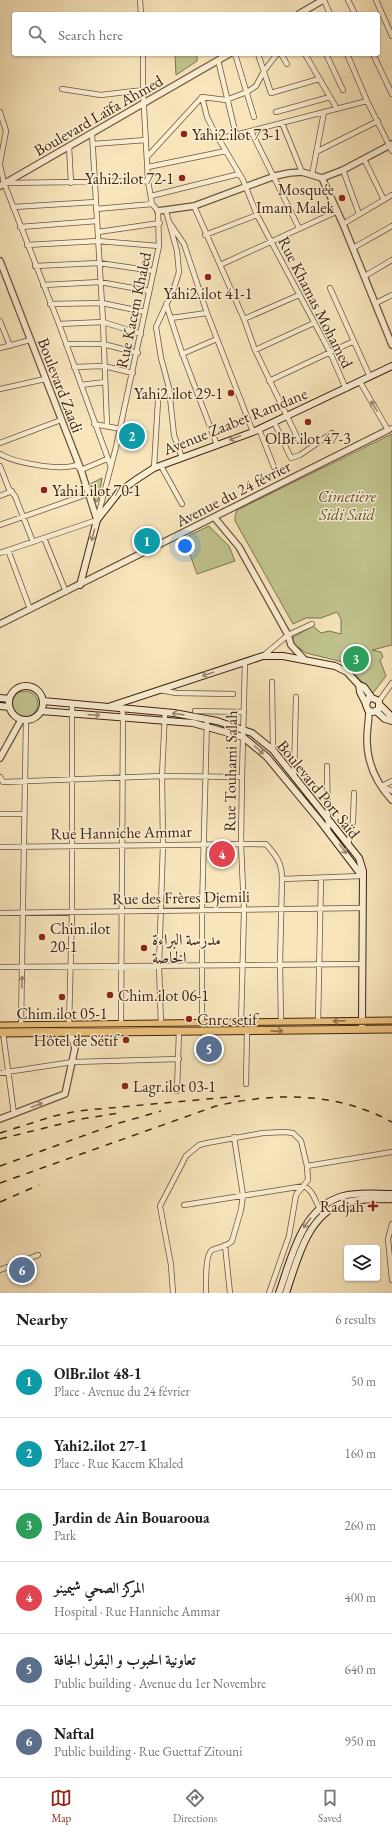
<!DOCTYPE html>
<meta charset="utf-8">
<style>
:root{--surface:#fff;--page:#f2f2f2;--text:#202124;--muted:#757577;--line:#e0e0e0;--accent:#8f2418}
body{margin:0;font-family:"EB Garamond",Amiri,serif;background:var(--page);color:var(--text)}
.controls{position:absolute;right:12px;bottom:12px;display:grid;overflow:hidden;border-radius:4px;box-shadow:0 1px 3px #0004}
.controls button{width:36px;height:36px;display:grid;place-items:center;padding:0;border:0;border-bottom:1px solid var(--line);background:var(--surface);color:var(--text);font:20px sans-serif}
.you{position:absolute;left:185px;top:546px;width:14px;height:14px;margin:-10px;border:3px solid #fff;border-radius:50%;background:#1a73e8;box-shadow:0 0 0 6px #1a73e833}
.badge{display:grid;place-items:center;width:26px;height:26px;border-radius:50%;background:var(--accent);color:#fff;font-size:13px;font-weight:700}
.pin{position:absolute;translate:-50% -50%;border:2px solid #fff;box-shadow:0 1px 4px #0006}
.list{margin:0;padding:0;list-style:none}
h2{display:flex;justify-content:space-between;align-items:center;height:52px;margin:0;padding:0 16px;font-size:17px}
h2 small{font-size:13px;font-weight:400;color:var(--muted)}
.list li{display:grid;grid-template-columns:26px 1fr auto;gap:12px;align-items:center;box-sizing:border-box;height:72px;padding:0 16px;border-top:1px solid var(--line)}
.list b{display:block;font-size:15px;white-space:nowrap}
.list p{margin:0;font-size:13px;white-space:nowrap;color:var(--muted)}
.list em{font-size:13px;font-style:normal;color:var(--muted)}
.icon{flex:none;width:22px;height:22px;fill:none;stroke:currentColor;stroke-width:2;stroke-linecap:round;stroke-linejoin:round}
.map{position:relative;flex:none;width:392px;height:1293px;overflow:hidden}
.search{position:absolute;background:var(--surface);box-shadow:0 1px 3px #0004;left:12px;right:12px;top:12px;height:44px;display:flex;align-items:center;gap:10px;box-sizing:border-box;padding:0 14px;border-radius:4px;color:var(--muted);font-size:15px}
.sheet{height:484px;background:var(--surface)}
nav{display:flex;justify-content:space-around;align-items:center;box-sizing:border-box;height:56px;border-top:1px solid var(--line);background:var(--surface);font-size:11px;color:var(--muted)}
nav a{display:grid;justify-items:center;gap:2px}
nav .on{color:var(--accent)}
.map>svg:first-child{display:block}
.green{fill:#c0c38e;stroke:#807350}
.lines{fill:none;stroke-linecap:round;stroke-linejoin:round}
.minor-casing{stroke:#6f543c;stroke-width:6}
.tertiary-casing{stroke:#6f543c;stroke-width:8}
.secondary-casing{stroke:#412312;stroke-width:8}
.primary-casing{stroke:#412312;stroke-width:9}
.minor{stroke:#faeed3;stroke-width:4.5}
.tertiary{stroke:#faeed3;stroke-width:5.5}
.secondary{stroke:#faeed3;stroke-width:6}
.primary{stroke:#ecc27e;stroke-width:7}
.tram{stroke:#412312;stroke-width:1}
.rail{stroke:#412312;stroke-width:1.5;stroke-dasharray:7 7;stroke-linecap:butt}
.oneway{stroke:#9e8872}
.oneway2{stroke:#967248}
.poi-dot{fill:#8f2418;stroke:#faeed3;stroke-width:1.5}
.labels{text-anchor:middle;stroke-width:3;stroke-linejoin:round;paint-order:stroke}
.street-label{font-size:16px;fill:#412312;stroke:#faeed3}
.poi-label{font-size:16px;fill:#412312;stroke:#faeed3;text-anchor:start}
.park-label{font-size:16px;font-style:italic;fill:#614b31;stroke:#faeed3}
</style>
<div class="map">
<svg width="392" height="1293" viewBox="0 0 392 1293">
<rect width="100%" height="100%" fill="#f8e5bc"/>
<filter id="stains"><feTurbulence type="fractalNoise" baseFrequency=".005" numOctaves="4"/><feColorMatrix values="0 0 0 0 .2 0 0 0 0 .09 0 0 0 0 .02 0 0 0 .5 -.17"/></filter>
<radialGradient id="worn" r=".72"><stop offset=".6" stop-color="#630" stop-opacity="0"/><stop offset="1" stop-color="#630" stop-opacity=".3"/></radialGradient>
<path class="green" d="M175 54H197V61L176 75Z
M392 434V645L372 650 381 652 383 657 380 660 386 676 373 693 343 662 306 653 294 644 293 637 313 626 321 633 329 631 341 634V619L337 612 321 618H306L293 624 235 521V516L237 510Z
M102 478 98 501 96 502 90 484Z
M209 526 229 546 235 561 197 574 184 538Z
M12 704a13 13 0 1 1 26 0a13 13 0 1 1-26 0Z"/>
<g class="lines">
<g class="minor-casing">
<path id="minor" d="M140 0 141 14
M324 0 330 14
M348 0 355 14
M376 0 392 36
M235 54 254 117
M258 54 271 93 319 79
M281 54 287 64
M305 54 337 109
M326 54 343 90
M347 54 367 101 392 151
M373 54 392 94
M218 60 236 135
M62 89 101 95 143 90
M202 97 207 117 214 131 243 180 257 215 330 352 346 389
M0 112 6 131 0 163
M276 112 330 97
M282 123 302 172
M251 131 299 228
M92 133 103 322 107 425
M219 139 367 101
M93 144 146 140
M69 146 71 183
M316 152 378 121
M147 157 202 97 226 100 247 92 256 86 264 71 277 54
M364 159 384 200
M0 165 4 183 59 324 111 467
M148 167 226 151
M343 170 359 214
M312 175 324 112
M4 183 148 181
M151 196 239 174
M194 206 244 319 255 350 298 439
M13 207 96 202
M96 209 152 204
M166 211 169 222 184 244 207 313 253 432
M169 222 177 251 179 272 174 288 156 327 161 358 169 388 174 435 182 458
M343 224 392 195
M20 227 97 221
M98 232 160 223
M205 235 257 215
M27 245 98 241 159 246
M353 248 392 226
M220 265 338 211
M35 266 99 263 154 271
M365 276 392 260
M43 285 100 282 149 291
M330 288 370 377
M376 303 392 295
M50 304 102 303 145 312
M166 304 181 350 217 445
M171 318 207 313
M244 319 299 295
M0 321 10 346
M59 324 103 322 141 334
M66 344H103L138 353
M0 348 30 340
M255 350 314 323
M182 354 217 339
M74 367 104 366 133 373
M269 381 354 341
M360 382 388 430 392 428
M81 385 105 382
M0 389 45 379
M274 422 291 458 300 455 332 433
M94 424 121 429
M259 429 274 467
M0 443 61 420
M0 454C15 463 60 471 76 465L81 470 107 459
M0 466 9 489 15 496 33 542
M161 466 182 504
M154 468 158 401
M0 496 12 491
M0 525 88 494
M44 538 66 592
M8 550 30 609
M0 553 97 520 116 447 159 246 158 211 152 204 148 181 143 90V54
M263 656 288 635 312 624
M272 682 273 750
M160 690 176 693 233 694
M379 701 392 683
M195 711 244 712
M327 766 328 830
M0 777 3 782 162 776 242 777
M294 777 296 697
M382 786 392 781
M382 786 392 791
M0 814H24
M348 845 353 821 354 793
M0 847 266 844C276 856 282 862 282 879L362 876
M0 913 362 908
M0 967 362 964
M318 1022 321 878
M281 1023 280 964 282 879
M241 1024 244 910 241 844 242 777 245 662
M69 1025 72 912V704
M121 1025 123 717 122 708
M161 1025 159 965 163 844 162 776 165 712
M202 1025V910L207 719
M21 1026 26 720
M3 1033 14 1114
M0 1073 73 1062 179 1059
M246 1084 247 1031
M177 1091 179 1031
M307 1166 392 1152
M184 1205 304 1186C316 1192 315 1206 324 1214
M392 1224 388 1239 392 1280
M225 1245 230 1293
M0 1270 38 1255
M173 1293 171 1265 160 1206 186 1156 199 1145 207 1143 263 1133 285 1132 293 1133 301 1141 307 1166 308 1180 296 1195 289 1236 269 1293
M206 1293C206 1284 205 1254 212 1250 219 1247 227 1247 232 1241L241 1210 243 1195 234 1137"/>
</g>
<g class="tertiary-casing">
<path id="tertiary" d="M299 14 323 0
M322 178 343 224 392 345
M0 186 229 54
M158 211 194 206 275 176 289 173 302 172 322 178 343 170 392 144
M0 261 81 470 97 520
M214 517 239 547 288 635 291 645 304 659
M0 624 388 430
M369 711C369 720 367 729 367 739 367 762 376 783 392 800
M0 758 21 720
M0 1119 65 1094 75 1048 70 1032"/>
</g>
<g class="secondary-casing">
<path id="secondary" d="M80 585 97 520 119 492 137 479 154 468 253 432 392 366
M359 685 360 692 366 704
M9 703a17 17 0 1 1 34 0a17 17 0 1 1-34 0Z
M0 698 9 699
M43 701 174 713 217 721 252 733 273 750 359 858 363 871 362 1025
M380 705 392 717
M0 706 9 707
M111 706 263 656H283L335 666 347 672 359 685 364 687 372 698 379 701V709L373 712 368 710 366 705 368 699 372 698
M41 711 193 723 243 737 267 757 320 821 362 876
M376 711 385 719 392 721
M279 1293C292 1257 301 1208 343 1196 358 1192 376 1194 392 1194
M286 1293C297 1261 307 1215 343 1203 358 1198 376 1200 392 1199"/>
</g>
<g class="primary-casing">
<path id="primary" d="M0 1026 392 1021
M0 1033 392 1029"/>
</g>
<use href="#minor" class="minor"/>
<use href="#tertiary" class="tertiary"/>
<use href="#secondary" class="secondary"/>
<use href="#primary" class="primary"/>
<path class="tram" d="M0 1028 392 1024"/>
<path class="rail" d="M0 1133 54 1116 77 1111 240 1096
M0 1139 81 1119 119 1113
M0 1166 116 1124 161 1111
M0 1183 216 1106C276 1092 337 1092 392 1122
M0 1202 39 1185"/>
</g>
<defs><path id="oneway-shaft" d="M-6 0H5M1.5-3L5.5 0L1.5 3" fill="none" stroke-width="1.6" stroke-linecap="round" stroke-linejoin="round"/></defs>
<g class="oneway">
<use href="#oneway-shaft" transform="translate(374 406) rotate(-121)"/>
<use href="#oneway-shaft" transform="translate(235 438) rotate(159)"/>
<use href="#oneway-shaft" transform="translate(93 535) rotate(105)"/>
<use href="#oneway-shaft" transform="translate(208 674) rotate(162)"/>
<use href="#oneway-shaft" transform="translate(178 714) rotate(-172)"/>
<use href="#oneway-shaft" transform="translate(94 715) rotate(4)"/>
<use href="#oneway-shaft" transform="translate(259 750) rotate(43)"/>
<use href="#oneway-shaft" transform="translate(343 849) rotate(52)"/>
<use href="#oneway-shaft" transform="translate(22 982) rotate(-89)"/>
<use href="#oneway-shaft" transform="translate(37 1105) rotate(-21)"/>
<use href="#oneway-shaft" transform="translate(307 1223) rotate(127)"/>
</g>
<g class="oneway2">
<use href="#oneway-shaft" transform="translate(339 1021) rotate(178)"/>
<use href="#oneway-shaft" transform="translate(277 1031) rotate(-1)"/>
</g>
<g class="poi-dot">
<circle cx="184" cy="134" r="4"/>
<circle cx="182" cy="178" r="4"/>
<circle cx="342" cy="198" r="4"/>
<circle cx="208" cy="277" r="4"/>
<circle cx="231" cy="393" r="4"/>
<circle cx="308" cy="422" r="4"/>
<circle cx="44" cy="490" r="4"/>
<circle cx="42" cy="937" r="4"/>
<circle cx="144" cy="948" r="4"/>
<circle cx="110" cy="995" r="4"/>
<circle cx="62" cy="997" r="4"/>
<circle cx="189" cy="1019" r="4"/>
<circle cx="126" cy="1040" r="4"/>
<circle cx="125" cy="1086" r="4"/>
<path d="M371 1200h4v4h4v4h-4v4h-4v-4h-4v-4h4z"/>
</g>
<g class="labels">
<g class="street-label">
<text transform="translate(98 115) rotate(-30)" y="6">Boulevard Laïfa Ahmed</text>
<text transform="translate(316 302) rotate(63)" y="6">Rue Khamas Mohamed</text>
<text transform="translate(133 310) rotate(-78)" y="6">Rue Kacem Khaled</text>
<text transform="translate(61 385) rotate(69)" y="6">Boulevard Zaadi</text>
<text transform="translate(235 421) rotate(-22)" y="6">Avenue Zaabet Ramdane</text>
<text transform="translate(233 493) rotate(-27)" y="6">Avenue du 24 février</text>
<text transform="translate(230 771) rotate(-89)" y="6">Rue Touhami Salah</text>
<text transform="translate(319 789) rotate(51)" y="6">Boulevard Port Saïd</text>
<text transform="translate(121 832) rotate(-1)" y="6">Rue Hanniche Ammar</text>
<text transform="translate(181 897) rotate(-1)" y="6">Rue des Frères Djemili</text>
</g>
<g class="poi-label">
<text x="192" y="140">Yahi2.ilot 73-1</text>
<text x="174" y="184" text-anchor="end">Yahi2.ilot 72-1</text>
<text x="334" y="195" text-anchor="end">Mosquée<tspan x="334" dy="18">Imam Malek</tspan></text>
<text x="208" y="299" text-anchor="middle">Yahi2.ilot 41-1</text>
<text x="223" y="399" text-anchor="end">Yahi2.ilot 29-1</text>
<text x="308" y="444" text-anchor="middle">OlBr.ilot 47-3</text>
<text x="52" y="496">Yahi1.ilot 70-1</text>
<text x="50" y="934">Chim.ilot<tspan x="50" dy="18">20-1</tspan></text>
<text x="152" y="945">مدرسة البراءة<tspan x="152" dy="18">الخاصة</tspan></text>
<text x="118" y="1001">Chim.ilot 06-1</text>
<text x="62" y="1019" text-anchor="middle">Chim.ilot 05-1</text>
<text x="197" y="1025">Cnrc setif</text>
<text x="118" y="1046" text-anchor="end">Hôtel de Sétif</text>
<text x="133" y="1092">Lagr.ilot 03-1</text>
<text x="364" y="1212" text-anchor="end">Radjah</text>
</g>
<g class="park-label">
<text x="347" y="502">Cimetière<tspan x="347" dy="18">Sidi Saïd</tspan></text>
</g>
</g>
<rect width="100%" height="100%" filter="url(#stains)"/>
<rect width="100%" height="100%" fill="url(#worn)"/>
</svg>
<div class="controls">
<button><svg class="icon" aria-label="layers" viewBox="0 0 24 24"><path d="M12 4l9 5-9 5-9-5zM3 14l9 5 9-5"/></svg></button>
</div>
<div class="you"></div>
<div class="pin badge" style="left:147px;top:541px;background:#0f9aa8">1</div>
<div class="pin badge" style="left:132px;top:436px;background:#0f9aa8">2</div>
<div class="pin badge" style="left:356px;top:659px;background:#2e9e5b">3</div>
<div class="pin badge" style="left:222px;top:854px;background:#e0444e">4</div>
<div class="pin badge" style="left:209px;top:1049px;background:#5c6f8a">5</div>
<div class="pin badge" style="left:22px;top:1270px;background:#5c6f8a">6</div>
<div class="search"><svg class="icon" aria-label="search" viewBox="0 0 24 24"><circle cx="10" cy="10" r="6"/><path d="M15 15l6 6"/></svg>Search here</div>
</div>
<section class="sheet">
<h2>Nearby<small>6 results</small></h2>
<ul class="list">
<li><span class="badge" style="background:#0f9aa8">1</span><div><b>OlBr.ilot 48-1</b><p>Place · Avenue du 24 février</p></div><em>50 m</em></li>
<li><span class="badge" style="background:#0f9aa8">2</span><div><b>Yahi2.ilot 27-1</b><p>Place · Rue Kacem Khaled</p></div><em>160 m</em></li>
<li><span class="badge" style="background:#2e9e5b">3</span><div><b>Jardin de Ain Bouarooua</b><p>Park</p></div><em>260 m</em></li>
<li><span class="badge" style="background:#e0444e">4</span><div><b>المركز الصحي شيمينو</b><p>Hospital · Rue Hanniche Ammar</p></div><em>400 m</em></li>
<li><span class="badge" style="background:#5c6f8a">5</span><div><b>تعاونية الحبوب و البقول الجافة</b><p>Public building · Avenue du 1er Novembre</p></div><em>640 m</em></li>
<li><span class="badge" style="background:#5c6f8a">6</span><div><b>Naftal</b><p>Public building · Rue Guettaf Zitouni</p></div><em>950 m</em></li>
</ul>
</section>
<nav>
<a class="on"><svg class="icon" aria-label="map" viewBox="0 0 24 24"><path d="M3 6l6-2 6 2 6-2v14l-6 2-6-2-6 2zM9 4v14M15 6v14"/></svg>Map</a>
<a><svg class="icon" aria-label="directions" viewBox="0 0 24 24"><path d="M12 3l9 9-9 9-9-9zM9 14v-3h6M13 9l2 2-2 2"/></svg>Directions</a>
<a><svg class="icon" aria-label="saved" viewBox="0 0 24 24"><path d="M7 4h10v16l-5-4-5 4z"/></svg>Saved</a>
</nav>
